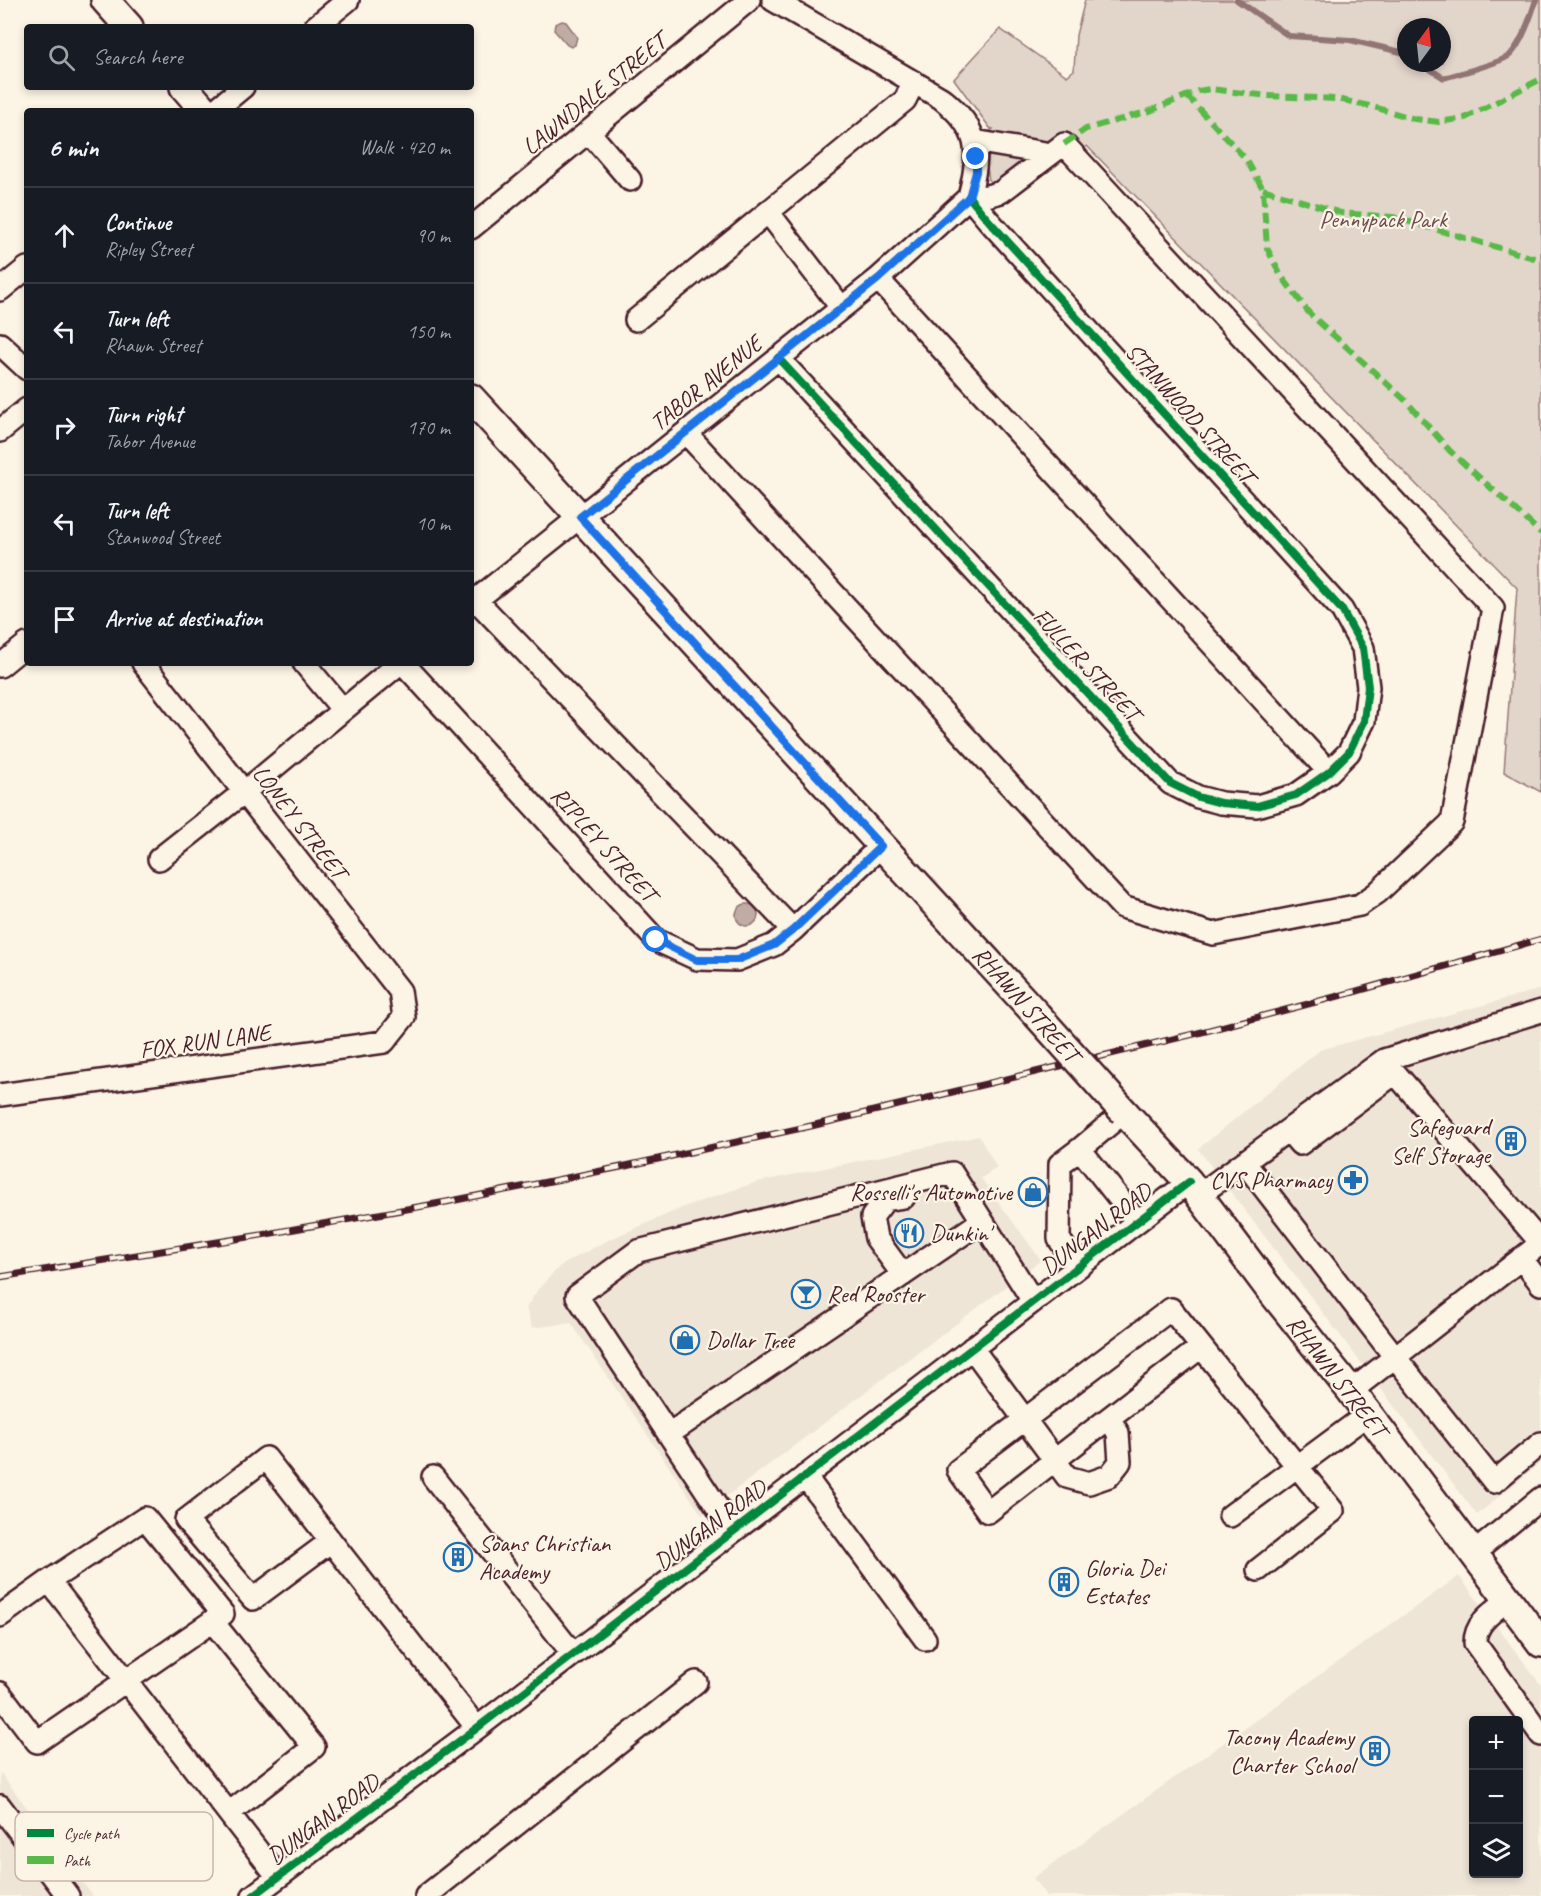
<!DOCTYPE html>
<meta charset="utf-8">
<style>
:root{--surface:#171b24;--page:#242831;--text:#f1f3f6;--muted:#9ea1a6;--line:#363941}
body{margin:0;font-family:Caveat,sans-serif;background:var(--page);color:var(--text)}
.controls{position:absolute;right:18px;bottom:18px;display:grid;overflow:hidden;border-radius:6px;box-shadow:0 3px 9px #0003}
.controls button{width:54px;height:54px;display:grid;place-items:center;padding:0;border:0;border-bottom:2px solid var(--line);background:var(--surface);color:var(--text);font:30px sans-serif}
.compass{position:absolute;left:1397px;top:18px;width:54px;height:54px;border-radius:50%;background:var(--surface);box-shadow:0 3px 9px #0003;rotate:15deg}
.stop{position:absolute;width:18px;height:18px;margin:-14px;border:4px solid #1a73e8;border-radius:50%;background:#fff}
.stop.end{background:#1a73e8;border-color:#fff;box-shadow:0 2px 6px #0008}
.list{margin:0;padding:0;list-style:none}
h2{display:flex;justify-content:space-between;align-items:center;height:78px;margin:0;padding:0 24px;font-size:26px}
h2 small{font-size:20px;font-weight:400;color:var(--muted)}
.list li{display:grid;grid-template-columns:39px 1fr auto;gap:18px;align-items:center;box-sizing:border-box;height:96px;padding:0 24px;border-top:2px solid var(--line)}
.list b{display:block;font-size:22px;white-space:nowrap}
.list p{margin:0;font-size:20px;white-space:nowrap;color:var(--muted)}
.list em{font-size:20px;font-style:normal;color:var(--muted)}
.icon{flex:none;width:33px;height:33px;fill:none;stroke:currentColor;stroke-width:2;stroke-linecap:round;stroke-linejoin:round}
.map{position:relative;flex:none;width:1541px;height:1896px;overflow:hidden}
.search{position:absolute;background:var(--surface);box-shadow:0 3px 9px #0003;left:24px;top:24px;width:450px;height:66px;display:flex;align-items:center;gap:15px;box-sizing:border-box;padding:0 21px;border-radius:6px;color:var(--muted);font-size:22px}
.panel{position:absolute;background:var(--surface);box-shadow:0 3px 9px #0003;left:24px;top:108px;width:450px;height:558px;border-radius:6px}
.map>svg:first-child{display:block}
.built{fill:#eee5d7;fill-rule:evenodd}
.green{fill:#e2d5ca;stroke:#967a7a;stroke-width:1.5;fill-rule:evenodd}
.water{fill:#c0aca5;stroke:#917474;stroke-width:1.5}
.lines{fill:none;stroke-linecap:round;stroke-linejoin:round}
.stream{stroke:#917474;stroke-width:6}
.minor-casing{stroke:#4a1f2b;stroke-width:26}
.major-casing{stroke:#4a1f2b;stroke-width:32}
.minor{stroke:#fcf5e5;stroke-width:21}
.major{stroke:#fcf5e5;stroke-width:27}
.rail-casing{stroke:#4a1f2b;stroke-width:7}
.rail{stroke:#fcf5e5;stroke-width:4.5;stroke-dasharray:14;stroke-linecap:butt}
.major-bridge-casing{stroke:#4a1f2b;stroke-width:32;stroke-linecap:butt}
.major-bridge{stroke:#fcf5e5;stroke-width:27}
.quiet{stroke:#58b947;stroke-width:6;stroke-dasharray:12 6;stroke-linecap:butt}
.cycleway-casing{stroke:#fcf5e5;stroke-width:11}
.cycleway{stroke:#00873e;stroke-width:8}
.route{stroke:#1a73e8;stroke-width:8}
.labels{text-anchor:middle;stroke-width:4.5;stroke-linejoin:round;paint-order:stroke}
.street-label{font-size:24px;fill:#4a1f2b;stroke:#fcf5e5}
.park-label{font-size:24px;fill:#704c53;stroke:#fcf5e5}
.poi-label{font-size:24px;fill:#4a1f2b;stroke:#fcf5e5;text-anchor:start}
.key{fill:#fcf5e5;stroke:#c7b5ad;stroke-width:1.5}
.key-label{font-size:16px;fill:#4a1f2b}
</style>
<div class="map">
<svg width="1541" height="1896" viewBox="0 0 1541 1896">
<rect width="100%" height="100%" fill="#fcf5e5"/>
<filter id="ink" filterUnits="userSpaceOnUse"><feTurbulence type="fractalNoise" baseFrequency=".0167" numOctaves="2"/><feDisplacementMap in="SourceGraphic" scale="12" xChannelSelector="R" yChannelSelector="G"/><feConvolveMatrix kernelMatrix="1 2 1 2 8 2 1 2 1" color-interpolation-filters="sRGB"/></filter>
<g filter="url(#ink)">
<path class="built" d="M1541 989V1462L1477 1515 1198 1149 1320 1050Z
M979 1136 997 1168 981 1178 1041 1260 702 1515 571 1323 532 1328 526 1308 538 1289 560 1266 604 1242 686 1206 757 1182Z
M1459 1576 1541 1685V1896H1046L1033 1878ZM1474 1720H1518V1874H1474Z
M0 1772 93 1896H0Z"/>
<path class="green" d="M1085 0H1541V792L1504 772 1517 588 1087 146 1082 151 1063 133 996 185 989 180 982 136 993 129 990 128 954 79 1000 29 1067 76 1074 70 1076 35ZM1406 27H1442V63H1406Z"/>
<path class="water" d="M562 21 566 22 577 37 575 45 571 47 567 45 554 30 555 24Z
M736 915a11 11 0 1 1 22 0a11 11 0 1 1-22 0Z"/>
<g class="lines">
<path class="stream" d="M1237 0 1289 36 1350 40 1401 52 1406 55
M1420 63 1444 78C1457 74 1502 63 1510 55 1522 43 1531 16 1536 0"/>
<g class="minor-casing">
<path id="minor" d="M773 0 941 98C980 129 981 151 969 197
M315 27 348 0
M214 111 243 87
M589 132 630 180
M974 141 1051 154
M768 212 841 307
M471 228 749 0
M878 279 1329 772
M0 290 27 268
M636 320 905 100 914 82
M0 344 27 369
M778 358 1170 783 1198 797 1221 803 1257 806 1296 795 1329 772 1349 752 1364 721 1368 687 1363 648 1342 610 989 221 969 197
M0 431 27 409
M686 433 1122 907 1213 934 1360 905 1377 893 1452 822 1493 608 1064 144 1001 192 987 196 969 197
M476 600 793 930
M471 604 878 279 969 197
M304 663 343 710
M403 663 656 940 697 959 737 960 774 945 793 930 881 846
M0 666 27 644
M159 859 244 792 400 663
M1384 1060 1541 1243
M0 1095 384 1042 404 1017 400 991 143 663
M1288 1130 1300 1144 1395 1073
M1080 1149 1124 1112
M1244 1162 1395 1357 1351 1391
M1199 1195 1384 1060 1541 1011
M1540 1244 1395 1357 1494 1482 1541 1443
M1521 1258 1541 1284
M1078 1267 1059 1239 1060 1164 1080 1149 1137 1221
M903 1275 876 1238 872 1217 885 1200 904 1197
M972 1348 1067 1477 1089 1483 1109 1476 1120 1462 1118 1433 1109 1418 988 1512 958 1470 1171 1309 1333 1511 1258 1570
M1109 1418 1201 1347
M669 1434 982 1221
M805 1476 925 1639
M433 1477 573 1654
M1230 1516 1368 1414
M733 1531 577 1296 638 1251 952 1173 1033 1301
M331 1541 253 1599 186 1520 266 1458C336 1548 406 1638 477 1728
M1474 1553 1541 1498
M1509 1599C1494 1611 1475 1622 1475 1643L1541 1735
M0 1616 49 1581 278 1877
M212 1621 314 1747 229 1813
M0 1693 37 1742 223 1614 145 1518 49 1581
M0 1806 68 1896
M253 1896 477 1728 1189 1182
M426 1896 696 1682"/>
</g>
<g class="major-casing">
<path id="major" d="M105 0 129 27
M184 87 205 111
M471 398 1037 1015
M1124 1112 1189 1182 1267 1286 1351 1391 1541 1643"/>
</g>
<use href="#minor" class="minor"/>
<use href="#major" class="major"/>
<g class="rail-casing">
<path id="rail" d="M0 1277 261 1235 446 1202 621 1167 811 1126 1198 1033 1350 993 1541 939"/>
</g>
<use href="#rail" class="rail"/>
<g class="major-bridge-casing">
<path id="major-bridge" d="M1037 1015 1124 1112"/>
</g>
<use href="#major-bridge" class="major-bridge"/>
<path class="quiet" d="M1186 95 1246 159 1263 189 1267 248 1280 274 1309 313 1405 400 1450 451 1541 533
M1064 144 1086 129 1150 111 1198 91 1210 89 1268 96 1337 99 1374 107 1415 119 1439 122 1465 118 1541 79
M1263 189 1341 213 1393 217 1541 260"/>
<g class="cycleway-casing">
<path id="cycleway" d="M778 358 1170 783 1198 797 1221 803 1257 806 1296 795 1329 772 1349 752 1364 721 1368 687 1363 648 1342 610 989 221 969 197
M253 1896 477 1728 1189 1182"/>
</g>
<use href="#cycleway" class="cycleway"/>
</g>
</g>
<g class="lines" filter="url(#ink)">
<path class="route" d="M656 940 697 960H737L774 945 793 930 881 846 580 517 878 279 969 197 976 172V157"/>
</g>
<defs>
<g id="building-ring" transform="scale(1.5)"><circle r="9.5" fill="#fcf5e5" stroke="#1f6fb2" stroke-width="1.5"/><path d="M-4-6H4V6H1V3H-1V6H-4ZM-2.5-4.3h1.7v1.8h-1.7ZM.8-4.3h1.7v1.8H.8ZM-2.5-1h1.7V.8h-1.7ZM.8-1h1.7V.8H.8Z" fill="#1f6fb2"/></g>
<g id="pharmacy-ring" transform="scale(1.5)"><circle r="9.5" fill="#fcf5e5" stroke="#1f6fb2" stroke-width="1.5"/><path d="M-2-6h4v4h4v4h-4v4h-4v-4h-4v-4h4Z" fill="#1f6fb2"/></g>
<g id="shop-ring" transform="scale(1.5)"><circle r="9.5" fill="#fcf5e5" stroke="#1f6fb2" stroke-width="1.5"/><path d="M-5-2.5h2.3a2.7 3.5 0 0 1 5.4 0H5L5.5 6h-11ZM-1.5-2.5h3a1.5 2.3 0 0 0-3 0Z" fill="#1f6fb2"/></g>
<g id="restaurant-ring" transform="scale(1.5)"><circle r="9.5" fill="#fcf5e5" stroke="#1f6fb2" stroke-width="1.5"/><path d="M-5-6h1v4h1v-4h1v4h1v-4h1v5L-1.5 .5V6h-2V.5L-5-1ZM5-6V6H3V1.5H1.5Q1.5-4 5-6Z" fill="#1f6fb2"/></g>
<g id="bar-ring" transform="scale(1.5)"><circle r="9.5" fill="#fcf5e5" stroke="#1f6fb2" stroke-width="1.5"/><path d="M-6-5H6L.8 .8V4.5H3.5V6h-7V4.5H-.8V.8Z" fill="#1f6fb2"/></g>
</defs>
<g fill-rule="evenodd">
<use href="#building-ring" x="1511" y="1141"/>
<use href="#pharmacy-ring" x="1353" y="1180"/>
<use href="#shop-ring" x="1033" y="1192"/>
<use href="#restaurant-ring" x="909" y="1233"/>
<use href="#bar-ring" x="806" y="1294"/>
<use href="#shop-ring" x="685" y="1340"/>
<use href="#building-ring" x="458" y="1557"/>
<use href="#building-ring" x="1064" y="1582"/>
<use href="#building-ring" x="1375" y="1751"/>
</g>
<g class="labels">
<g class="street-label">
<text transform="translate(594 94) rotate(-39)" y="8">LAWNDALE STREET</text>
<text transform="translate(706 383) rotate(-39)" y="8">TABOR AVENUE</text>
<text transform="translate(1190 413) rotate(48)" y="8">STANWOOD STREET</text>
<text transform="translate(1087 664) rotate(47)" y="8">FULLER STREET</text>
<text transform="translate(300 822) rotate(52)" y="8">LONEY STREET</text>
<text transform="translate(604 844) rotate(48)" y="8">RIPLEY STREET</text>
<text transform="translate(1026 1004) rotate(48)" y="8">RHAWN STREET</text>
<text transform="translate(205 1041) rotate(-8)" y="8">FOX RUN LANE</text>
<text transform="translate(1096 1229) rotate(-38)" y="8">DUNGAN ROAD</text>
<text transform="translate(1337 1376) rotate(52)" y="8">RHAWN STREET</text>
<text transform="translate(710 1525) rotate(-37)" y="8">DUNGAN ROAD</text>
<text transform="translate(323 1819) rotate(-37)" y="8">DUNGAN ROAD</text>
</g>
<g class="park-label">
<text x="1383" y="227">Pennypack Park</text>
</g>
<g class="poi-label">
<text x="1490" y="1135" text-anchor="end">Safeguard<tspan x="1490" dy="28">Self Storage</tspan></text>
<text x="1332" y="1188" text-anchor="end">CVS Pharmacy</text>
<text x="1012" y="1200" text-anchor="end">Rosselli's Automotive</text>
<text x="930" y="1241">Dunkin'</text>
<text x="827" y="1302">Red Rooster</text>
<text x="706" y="1348">Dollar Tree</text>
<text x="479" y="1551">Soans Christian<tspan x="479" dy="28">Academy</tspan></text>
<text x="1085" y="1576">Gloria Dei<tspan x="1085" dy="28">Estates</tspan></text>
<text x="1354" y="1745" text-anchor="end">Tacony Academy<tspan x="1354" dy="28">Charter School</tspan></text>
</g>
</g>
<rect x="15" y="1812" width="198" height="69" rx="9" class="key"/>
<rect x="27" y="1829" width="27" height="8" fill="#00873e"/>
<rect x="27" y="1856" width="27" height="8" fill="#58b947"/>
<g class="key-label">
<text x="64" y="1839">Cycle path</text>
<text x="64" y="1866">Path</text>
</g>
</svg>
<div class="controls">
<button>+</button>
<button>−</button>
<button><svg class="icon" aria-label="layers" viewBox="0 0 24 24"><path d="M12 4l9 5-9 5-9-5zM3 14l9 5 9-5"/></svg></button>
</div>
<svg class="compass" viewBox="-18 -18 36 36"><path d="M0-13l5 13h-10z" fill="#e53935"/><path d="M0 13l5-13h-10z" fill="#9ea1a6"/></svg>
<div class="stop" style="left:656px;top:940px"></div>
<div class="stop end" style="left:976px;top:157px"></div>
<div class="search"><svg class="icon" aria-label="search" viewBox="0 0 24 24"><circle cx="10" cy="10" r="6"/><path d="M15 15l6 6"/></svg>Search here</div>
<section class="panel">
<h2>6 min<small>Walk · 420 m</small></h2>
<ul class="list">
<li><svg class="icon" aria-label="ahead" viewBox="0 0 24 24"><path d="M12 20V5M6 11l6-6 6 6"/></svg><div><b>Continue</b><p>Ripley Street</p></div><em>90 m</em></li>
<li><svg class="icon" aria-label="left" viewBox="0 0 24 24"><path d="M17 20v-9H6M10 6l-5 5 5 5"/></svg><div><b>Turn left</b><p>Rhawn Street</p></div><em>150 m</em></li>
<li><svg class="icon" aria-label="right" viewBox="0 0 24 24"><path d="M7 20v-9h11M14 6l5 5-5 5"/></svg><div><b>Turn right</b><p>Tabor Avenue</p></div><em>170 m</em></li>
<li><svg class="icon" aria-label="left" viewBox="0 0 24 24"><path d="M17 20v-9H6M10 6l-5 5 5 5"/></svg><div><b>Turn left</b><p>Stanwood Street</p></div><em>10 m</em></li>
<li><svg class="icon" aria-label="arrive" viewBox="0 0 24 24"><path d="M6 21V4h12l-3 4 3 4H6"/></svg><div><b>Arrive at destination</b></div></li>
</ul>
</section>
</div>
